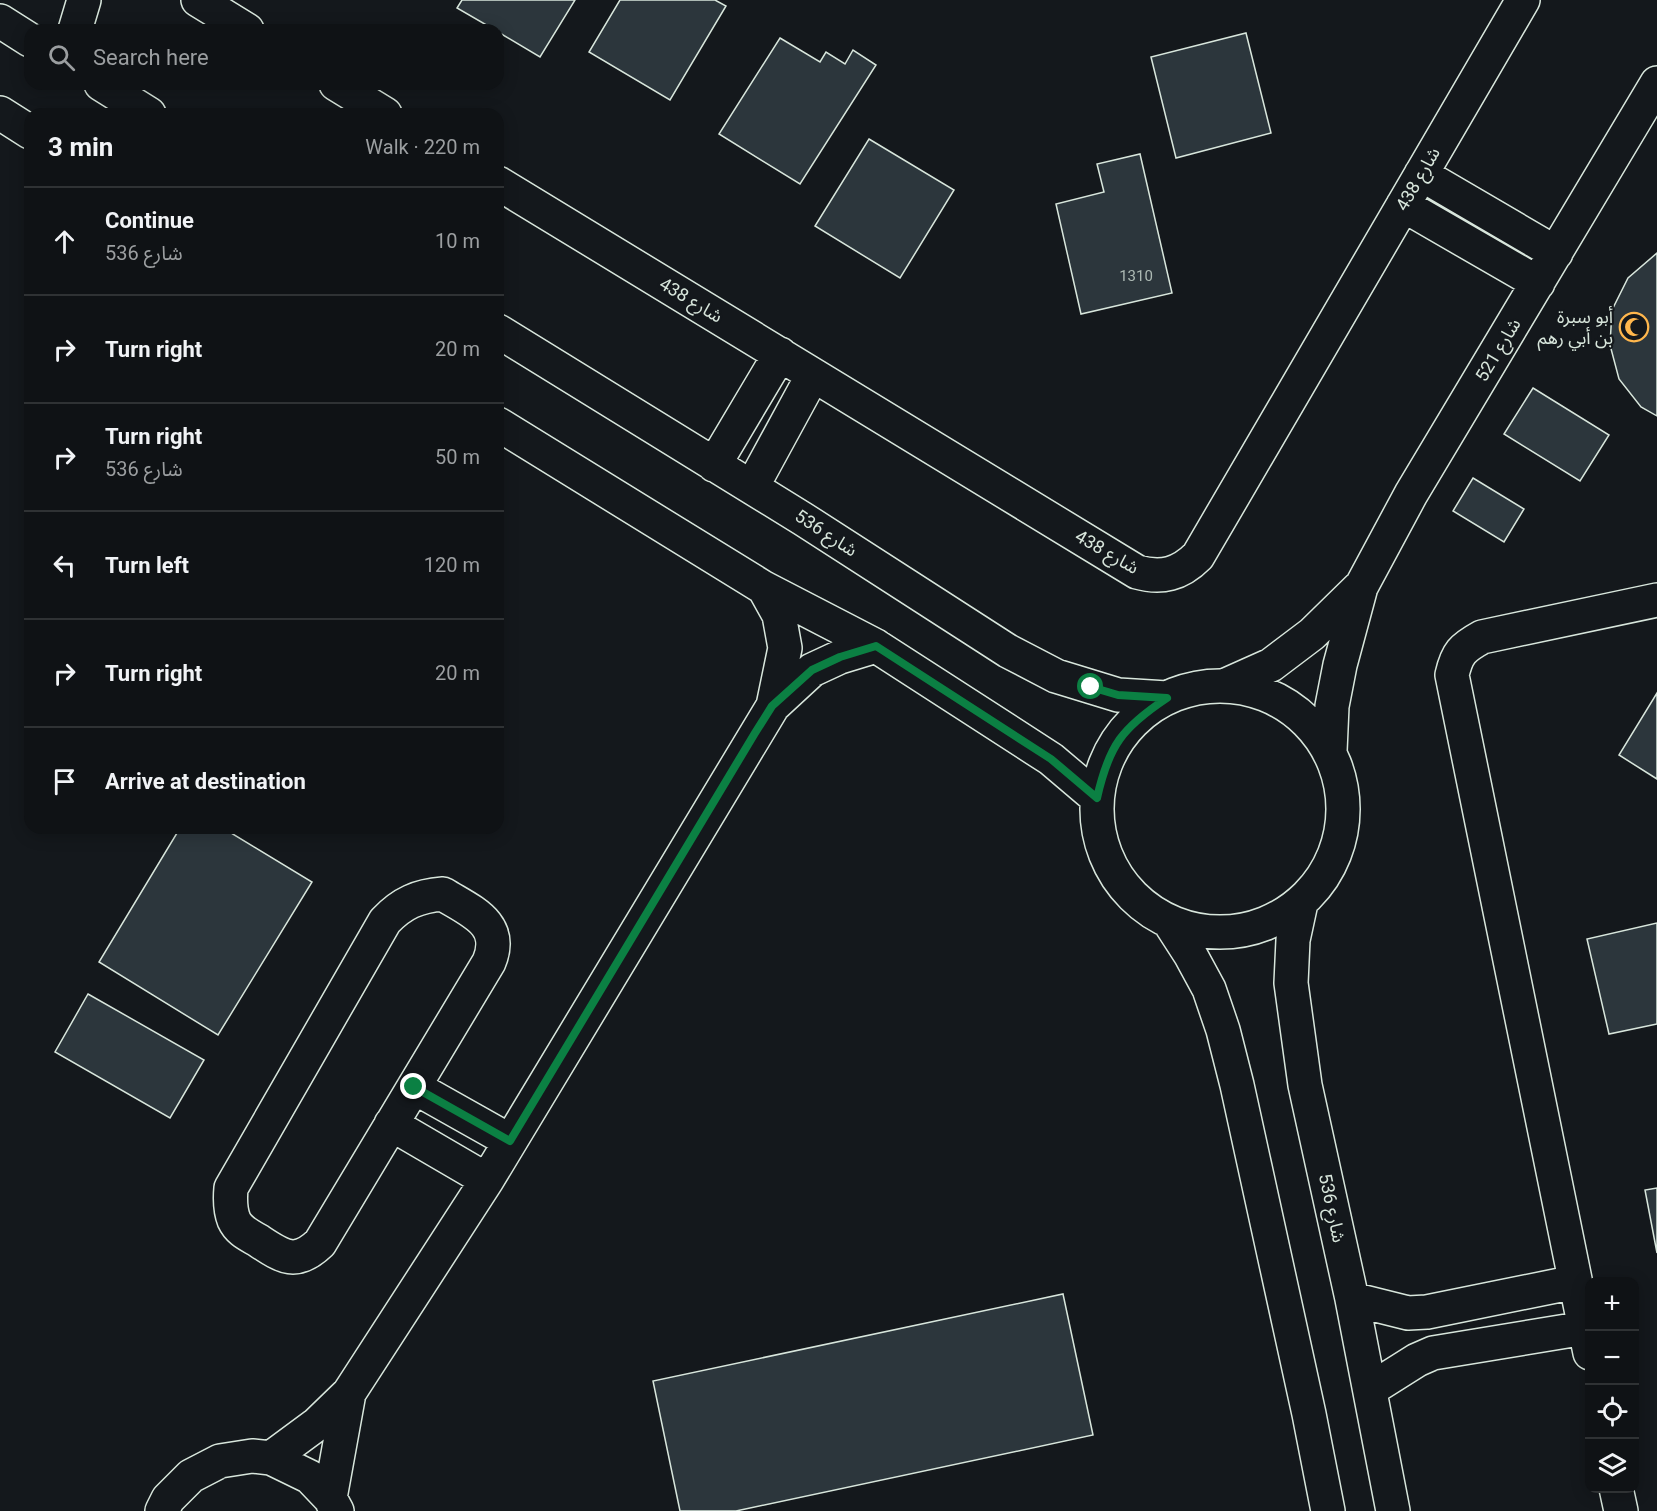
<!DOCTYPE html>
<meta charset="utf-8">
<style>
:root{--surface:#0f1215;--page:#1d2022;--text:#f1f3f6;--muted:#9b9ea0;--line:#2f3234}
body{margin:0;font-family:Roboto,"Noto Sans Arabic",sans-serif;background:var(--page);color:var(--text)}
.controls{position:absolute;right:18px;bottom:18px;display:grid;overflow:hidden;border-radius:12px;box-shadow:0 3px 15px #0003}
.controls button{width:54px;height:54px;display:grid;place-items:center;padding:0;border:0;border-bottom:2px solid var(--line);background:var(--surface);color:var(--text);font:30px sans-serif}
.stop{position:absolute;width:18px;height:18px;margin:-14px;border:4px solid #0b8043;border-radius:50%;background:#fff}
.stop.end{background:#0b8043;border-color:#fff;box-shadow:0 2px 6px #0008}
.list{margin:0;padding:0;list-style:none}
h2{display:flex;justify-content:space-between;align-items:center;height:78px;margin:0;padding:0 24px;font-size:26px}
h2 small{font-size:20px;font-weight:400;color:var(--muted)}
.list li{display:grid;grid-template-columns:39px 1fr auto;gap:18px;align-items:center;box-sizing:border-box;height:108px;padding:0 24px;border-top:2px solid var(--line)}
.list b{display:block;font-size:22px;white-space:nowrap}
.list p{margin:0;font-size:20px;white-space:nowrap;color:var(--muted)}
.list em{font-size:20px;font-style:normal;color:var(--muted)}
.icon{flex:none;width:33px;height:33px;fill:none;stroke:currentColor;stroke-width:2;stroke-linecap:round;stroke-linejoin:round}
.map{position:relative;flex:none;width:1657px;height:1511px;overflow:hidden}
.search{position:absolute;background:var(--surface);box-shadow:0 3px 15px #0003;left:24px;top:24px;width:480px;height:66px;display:flex;align-items:center;gap:15px;box-sizing:border-box;padding:0 21px;border-radius:18px;color:var(--muted);font-size:22px}
.panel{position:absolute;background:var(--surface);box-shadow:0 3px 15px #0003;left:24px;top:108px;width:480px;height:726px;border-radius:18px}
.map>svg:first-child{display:block}
.building{fill:#2c363c;stroke:#d8e6dc;stroke-width:1.5}
.lines{fill:none;stroke-linecap:round;stroke-linejoin:round}
.minor-casing{stroke:#d8e6dc;stroke-width:36}
.minor{stroke:#14181c;stroke-width:33}
.route{stroke:#0b8043;stroke-width:8}
.labels{text-anchor:middle;stroke-width:4.5;stroke-linejoin:round;paint-order:stroke}
.number-label{font-size:15px;fill:#adbab4}
.street-label{font-size:18px;fill:#d8e6dc;stroke:#14181c}
.poi-label{font-size:18px;fill:#d8e6dc;stroke:#14181c;text-anchor:end}
</style>
<div class="map">
<svg width="1657" height="1511" viewBox="0 0 1657 1511">
<rect width="100%" height="100%" fill="#14181c"/>
<path class="building" d="M462 0H575L540 57 498 32V30H495L457 8Z
M620 0H715L726 6 670 100 589 52Z
M1246 33 1271 133 1176 158 1151 57Z
M780 38 820 62 826 52 845 64 853 50 876 65 800 184 719 134Z
M869 139 954 190 900 278 815 226Z
M1140 154 1172 293 1081 314 1056 204 1104 192 1097 164Z
M1657 253V416L1641 407 1619 379 1610 345 1612 310 1628 278Z
M1533 388 1609 435 1580 481 1504 434Z
M1473 478 1524 509 1504 542 1453 511Z
M1657 693V779L1619 755Z
M180 828H223L312 882 218 1035 99 962Z
M1657 923V1024L1609 1034 1587 939Z
M88 994 204 1060 170 1118 55 1052Z
M1657 1188V1253L1645 1190Z
M1063 1294 1093 1435 736 1511H680L653 1381Z"/>
<g class="lines">
<g class="minor-casing">
<path id="minor" d="M198 0 247 30
M0 21 30 40
M75 30 84 0
M101 84 149 114
M336 84 385 114
M0 113 30 132
M1421 174 1556 253
M498 183 1137 572C1162 579 1180 574 1198 556L1523 0
M1403 205 1538 283
M498 331 803 519 1008 651 1056 676 1118 695 1167 698
M498 424 764 588 876 646 1051 759 1097 798
M714 465 780 354
M752 487 813 375
M764 588 779 615 785 648 773 706
M1224 686 1271 665 1312 634 1359 588
M1097 809a123 123 0 1 1 246 0a123 123 0 1 1-246 0Z
M1330 751 1332 706 1340 665 1361 587 1411 494 1657 83
M443 894C470 911 505 923 489 962L320 1243C296 1266 283 1257 259 1241 249 1235 239 1231 234 1220 230 1210 230 1199 231 1188L385 921C402 903 418 896 443 894Z
M1301 903 1293 940 1291 983 1305 1085 1352 1299 1393 1511
M1170 923 1190 954 1209 989 1223 1030 1237 1085 1309 1414 1328 1511
M414 1087 510 1141
M391 1124 487 1180
M1352 1299 1408 1313 1427 1312 1575 1282
M1590 1353 1452 675C1457 653 1462 648 1482 637L1657 600
M1371 1389 1417 1360 1433 1353 1585 1328
M271 1458 317 1424 349 1393 487 1180 773 706 812 670 840 657 876 646
M1616 1488 1621 1511
M330 1498 349 1393
M162 1511 168 1499 191 1476 220 1461 252 1456 271 1458 310 1477 330 1498 337 1511"/>
</g>
<use href="#minor" class="minor"/>
</g>
<g class="lines">
<path class="route" d="M414 1087 510 1141 755 733 772 706 812 670 840 657 876 646 1051 759 1097 798C1109 745 1122 728 1167 698L1118 695 1091 687"/>
</g>
<defs>
<g id="mosque-ring" transform="scale(1.5)"><circle r="9.5" fill="#14181c" stroke="#ffb74d" stroke-width="1.5"/><path d="M3.5-4.9A6 6 0 1 0 3.5 4.9A5 5 0 1 1 3.5-4.9Z" fill="#ffb74d"/></g>
</defs>
<g fill-rule="evenodd">
<use href="#mosque-ring" x="1634" y="327"/>
</g>
<g class="labels">
<g class="number-label">
<text x="1136" y="281">1310</text>
</g>
<g class="street-label">
<text transform="translate(1418 179) rotate(-60)" y="6">شارع 438</text>
<text transform="translate(691 300) rotate(31)" y="6">شارع 438</text>
<text transform="translate(1498 350) rotate(-59)" y="6">شارع 521</text>
<text transform="translate(826 533) rotate(33)" y="6">شارع 536</text>
<text transform="translate(1107 552) rotate(30)" y="6">شارع 438</text>
<text transform="translate(1332 1208) rotate(78)" y="6">شارع 536</text>
</g>
<g class="poi-label">
<text x="1613" y="323">أبو سبرة<tspan x="1613" dy="21">بن أبي رهم</tspan></text>
</g>
</g>
</svg>
<div class="controls">
<button>+</button>
<button>−</button>
<button><svg class="icon" aria-label="locate" viewBox="0 0 24 24"><circle cx="12" cy="12" r="6"/><path d="M12 2v4M12 18v4M2 12h4M18 12h4"/></svg></button>
<button><svg class="icon" aria-label="layers" viewBox="0 0 24 24"><path d="M12 4l9 5-9 5-9-5zM3 14l9 5 9-5"/></svg></button>
</div>
<div class="stop" style="left:1091px;top:687px"></div>
<div class="stop end" style="left:414px;top:1087px"></div>
<div class="search"><svg class="icon" aria-label="search" viewBox="0 0 24 24"><circle cx="10" cy="10" r="6"/><path d="M15 15l6 6"/></svg>Search here</div>
<section class="panel">
<h2>3 min<small>Walk · 220 m</small></h2>
<ul class="list">
<li><svg class="icon" aria-label="ahead" viewBox="0 0 24 24"><path d="M12 20V5M6 11l6-6 6 6"/></svg><div><b>Continue</b><p>شارع 536</p></div><em>10 m</em></li>
<li><svg class="icon" aria-label="right" viewBox="0 0 24 24"><path d="M7 20v-9h11M14 6l5 5-5 5"/></svg><div><b>Turn right</b></div><em>20 m</em></li>
<li><svg class="icon" aria-label="right" viewBox="0 0 24 24"><path d="M7 20v-9h11M14 6l5 5-5 5"/></svg><div><b>Turn right</b><p>شارع 536</p></div><em>50 m</em></li>
<li><svg class="icon" aria-label="left" viewBox="0 0 24 24"><path d="M17 20v-9H6M10 6l-5 5 5 5"/></svg><div><b>Turn left</b></div><em>120 m</em></li>
<li><svg class="icon" aria-label="right" viewBox="0 0 24 24"><path d="M7 20v-9h11M14 6l5 5-5 5"/></svg><div><b>Turn right</b></div><em>20 m</em></li>
<li><svg class="icon" aria-label="arrive" viewBox="0 0 24 24"><path d="M6 21V4h12l-3 4 3 4H6"/></svg><div><b>Arrive at destination</b></div></li>
</ul>
</section>
</div>
